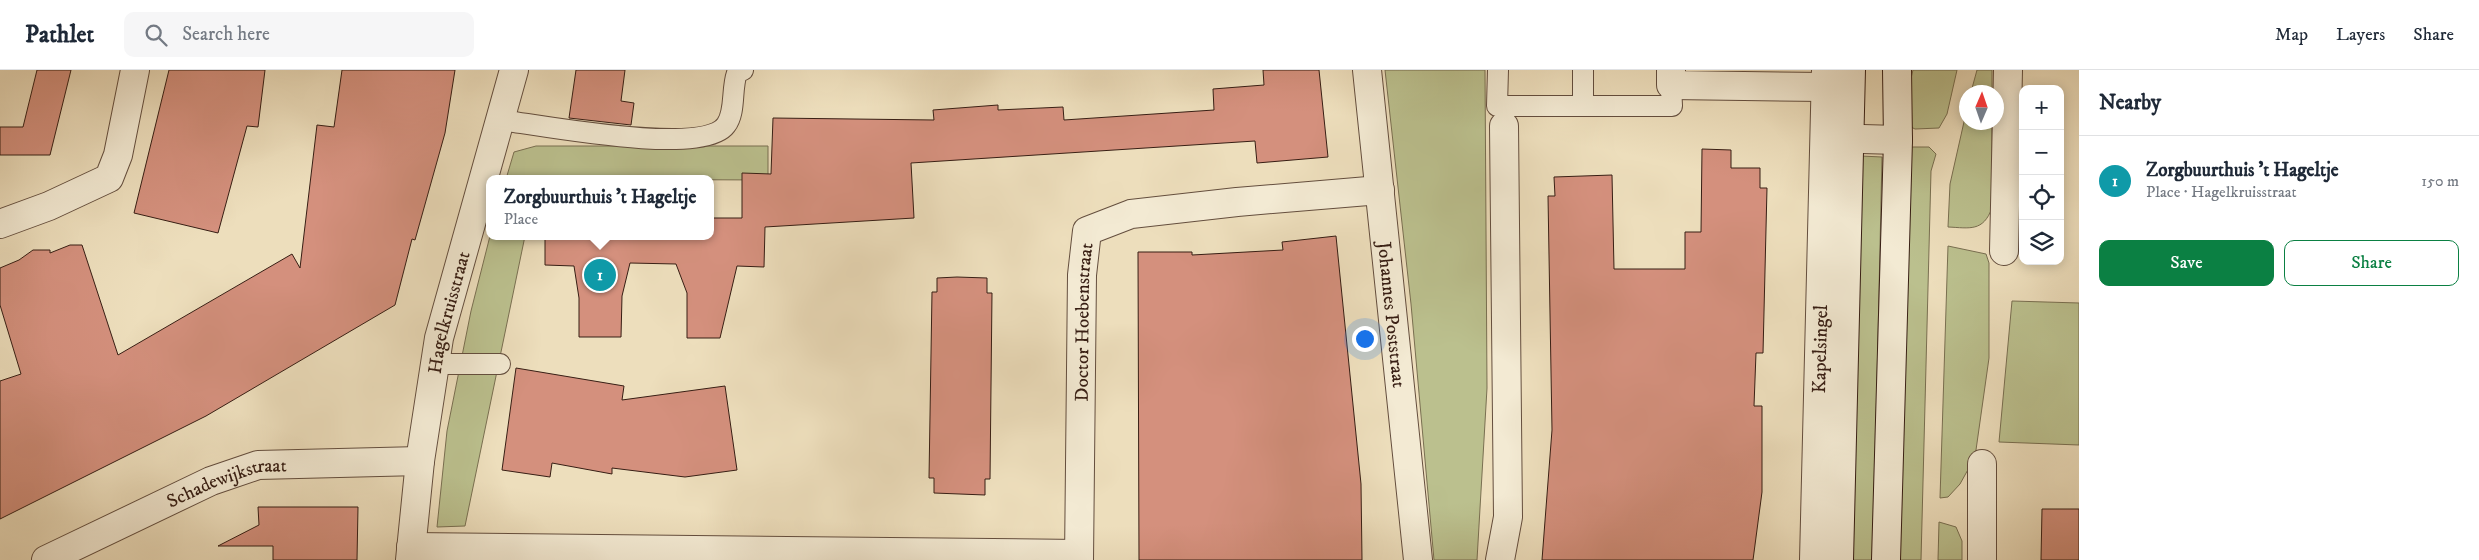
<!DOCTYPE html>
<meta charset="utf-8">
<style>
:root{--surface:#fff;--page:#f6f6f7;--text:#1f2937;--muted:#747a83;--line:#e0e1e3;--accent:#0b8043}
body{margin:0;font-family:"IM FELL DW Pica",serif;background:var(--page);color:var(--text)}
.controls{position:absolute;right:15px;top:15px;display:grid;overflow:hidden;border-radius:10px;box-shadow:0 2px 12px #0003}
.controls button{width:45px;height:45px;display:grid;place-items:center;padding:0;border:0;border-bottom:1px solid var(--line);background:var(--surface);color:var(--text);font:25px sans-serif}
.compass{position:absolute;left:1959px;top:15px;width:45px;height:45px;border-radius:50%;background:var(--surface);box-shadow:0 2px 12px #0003;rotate:2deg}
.you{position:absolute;left:1364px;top:268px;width:18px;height:18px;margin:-12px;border:4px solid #fff;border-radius:50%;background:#1a73e8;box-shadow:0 0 0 8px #1a73e833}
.badge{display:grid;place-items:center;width:32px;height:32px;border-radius:50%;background:var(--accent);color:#fff;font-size:16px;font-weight:700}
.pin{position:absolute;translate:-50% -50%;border:2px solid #fff;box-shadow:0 1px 5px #0006}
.popup{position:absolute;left:486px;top:105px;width:228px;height:65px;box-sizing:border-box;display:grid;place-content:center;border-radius:10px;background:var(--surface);filter:drop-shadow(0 1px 4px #0005);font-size:16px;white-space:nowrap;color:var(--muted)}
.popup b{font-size:19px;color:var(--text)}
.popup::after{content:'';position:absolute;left:50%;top:100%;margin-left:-10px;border:10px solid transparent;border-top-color:var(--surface)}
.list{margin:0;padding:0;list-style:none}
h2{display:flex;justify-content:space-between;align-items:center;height:65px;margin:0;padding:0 20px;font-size:21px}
h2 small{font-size:16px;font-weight:400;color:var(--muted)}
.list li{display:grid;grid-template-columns:32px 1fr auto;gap:15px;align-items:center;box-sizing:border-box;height:90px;padding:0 20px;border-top:1px solid var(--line)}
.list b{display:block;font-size:19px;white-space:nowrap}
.list p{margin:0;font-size:16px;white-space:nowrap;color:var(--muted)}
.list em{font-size:16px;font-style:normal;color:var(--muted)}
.actions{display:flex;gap:10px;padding:15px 20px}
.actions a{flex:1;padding:11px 0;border:1px solid var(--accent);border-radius:10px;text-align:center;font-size:18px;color:var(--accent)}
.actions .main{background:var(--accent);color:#fff}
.icon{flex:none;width:28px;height:28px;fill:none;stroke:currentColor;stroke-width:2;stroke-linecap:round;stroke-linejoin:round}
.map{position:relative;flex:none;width:2079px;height:490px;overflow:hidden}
header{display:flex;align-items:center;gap:30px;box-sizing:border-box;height:70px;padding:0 25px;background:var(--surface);border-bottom:1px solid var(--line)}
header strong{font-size:24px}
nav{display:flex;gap:28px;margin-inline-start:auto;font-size:18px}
.search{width:350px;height:45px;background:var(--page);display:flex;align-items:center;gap:12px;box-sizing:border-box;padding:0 18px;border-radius:10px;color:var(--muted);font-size:19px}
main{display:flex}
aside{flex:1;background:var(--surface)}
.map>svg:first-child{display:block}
.green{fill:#bbc08e;stroke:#796f51}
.building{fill:#d4907d;stroke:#371e14}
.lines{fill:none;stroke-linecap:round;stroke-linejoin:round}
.lane-casing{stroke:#644e3e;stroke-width:22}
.street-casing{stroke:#644e3e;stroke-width:30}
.secondary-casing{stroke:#371e14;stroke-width:30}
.lane{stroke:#f3ead3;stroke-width:20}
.street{stroke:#f3ead3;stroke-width:28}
.secondary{stroke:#f3ead3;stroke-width:28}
.labels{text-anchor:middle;stroke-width:4;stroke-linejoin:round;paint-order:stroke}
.street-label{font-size:19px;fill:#371e14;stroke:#f3ead3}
</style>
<header>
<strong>Pathlet</strong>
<div class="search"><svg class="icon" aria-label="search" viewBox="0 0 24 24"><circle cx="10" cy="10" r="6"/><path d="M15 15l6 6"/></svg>Search here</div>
<nav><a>Map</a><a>Layers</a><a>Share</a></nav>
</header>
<main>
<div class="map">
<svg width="2079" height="490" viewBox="0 0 2079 490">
<rect width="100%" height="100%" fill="#eddebc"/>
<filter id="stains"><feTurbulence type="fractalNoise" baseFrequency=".004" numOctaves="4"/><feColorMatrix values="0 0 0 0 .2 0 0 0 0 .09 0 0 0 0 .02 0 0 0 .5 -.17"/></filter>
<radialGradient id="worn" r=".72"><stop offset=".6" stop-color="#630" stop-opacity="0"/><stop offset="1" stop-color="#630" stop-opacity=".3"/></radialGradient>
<path class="green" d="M1385 0H1485L1487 318 1477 490H1434L1411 234Z
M1913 0H1957L1947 44 1939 58 1915 59 1909 56 1907 25Z
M1977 0H1992V22H1971Z
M1966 43V52L1992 53V138C1983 162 1970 158 1948 157L1950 114Z
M536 76H768V110L506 109 514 82Z
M1907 77H1929L1936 84 1931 101 1921 490H1896Z
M1861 86 1882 87 1873 490H1851Z
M490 166H525L465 456 437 457 447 361 471 241Z
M1948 176 1986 184 1989 193V288L1975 387 1960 414 1948 427 1940 428Z
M2012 231 2079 233V375L1999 372Z
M1939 452 1956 457 1962 471V490H1938Z"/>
<path class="building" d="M37 0H71L50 85H0V57H23Z
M169 0H265L258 57 247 56 218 163 134 143Z
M342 0H455L445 63 415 170 412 169 395 235 206 346 0 449V311L21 304 0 235V198L19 190 33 180H50V183L70 175H82L118 285 292 184 300 198 317 55 334 57Z
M576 0H625L621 31 634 33 631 55 569 48Z
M1263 0H1319L1328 87 1257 93 1255 71 911 93 914 148 765 157 764 197 737 196 720 268H687V223L676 194 630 193 622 226 621 267H579V228L574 196 545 195V166H710V148H742V103L771 104 773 48 934 50 933 40 998 35V40L1063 37 1064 50 1214 40 1213 19 1264 15Z
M1702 79 1731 80V98H1760V118H1767L1763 283H1756L1754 336H1762V422L1753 490H1542L1552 360 1548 126H1555L1554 107 1612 105 1614 199H1685V162H1701Z
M1336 166 1361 414 1362 490H1139L1138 182H1192V185L1283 180 1282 172Z
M957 207 987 208V223H992L990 409H985V425L934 423V408H929L932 222H937V208Z
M516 298 624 316 622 330 725 316 737 400 685 407 612 398V404L552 393 550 407 502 400Z
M258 437H358L357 490H273V476H218L259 455Z
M2042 439H2079V490H2041Z"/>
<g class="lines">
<g class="lane-casing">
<path id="lane" d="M1498 0 1497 36H1672L1671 15
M1583 0V35
M500 50C540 55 703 87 726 55 736 42 731 19 737 3L743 0
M436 294H500"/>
</g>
<g class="street-casing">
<g id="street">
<path id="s1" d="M1367 0 1418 490"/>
<path d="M1671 0V15L1824 17"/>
<path d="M1827 68 1898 70"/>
<path d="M0 154 49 136 109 108 118 85 135 0"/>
<path d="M2004 181 2008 0"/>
<path d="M411 477 1079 484"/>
<path id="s2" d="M46 490 211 411 258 395 420 391"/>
<path id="s3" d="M410 490 420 391 439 268 514 0"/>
<path id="s4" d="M1079 490 1082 205 1087 161 1131 144 1237 132 1380 120"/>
<path d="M1500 490 1508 447 1504 56"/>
<path id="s5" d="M1814 490 1826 0"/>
<path d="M1982 490V394"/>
</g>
</g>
<g class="secondary-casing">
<path id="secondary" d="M1839 490 1851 0
M1886 490 1898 70 1897 0"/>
</g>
<use href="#lane" class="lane"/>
<use href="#street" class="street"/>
<use href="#secondary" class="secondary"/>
</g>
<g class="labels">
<g class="street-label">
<text dy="7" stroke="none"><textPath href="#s3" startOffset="251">Hagelkruisstraat</textPath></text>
<text dy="7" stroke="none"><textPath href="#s1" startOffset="246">Johannes Poststraat</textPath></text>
<text dy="7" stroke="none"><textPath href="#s4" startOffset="238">Doctor Hoebenstraat</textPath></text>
<text dy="7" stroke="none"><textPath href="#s5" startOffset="211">Kapelsingel</textPath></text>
<text dy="7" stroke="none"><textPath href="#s2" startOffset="198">Schadewijkstraat</textPath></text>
</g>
</g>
<rect width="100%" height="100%" filter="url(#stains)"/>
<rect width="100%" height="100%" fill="url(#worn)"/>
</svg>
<div class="controls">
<button>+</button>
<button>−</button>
<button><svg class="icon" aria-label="locate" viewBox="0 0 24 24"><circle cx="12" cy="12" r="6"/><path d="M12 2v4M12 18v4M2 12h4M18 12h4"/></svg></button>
<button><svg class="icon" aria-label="layers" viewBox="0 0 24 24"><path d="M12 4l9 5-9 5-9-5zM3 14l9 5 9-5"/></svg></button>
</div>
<svg class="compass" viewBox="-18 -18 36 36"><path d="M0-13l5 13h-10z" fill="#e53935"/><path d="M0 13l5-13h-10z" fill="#747a83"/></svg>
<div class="you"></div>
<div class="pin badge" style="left:600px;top:205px;background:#0f9aa8">1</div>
<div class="popup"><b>Zorgbuurthuis 't Hageltje</b>Place</div>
</div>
<aside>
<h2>Nearby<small></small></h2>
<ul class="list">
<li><span class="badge" style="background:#0f9aa8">1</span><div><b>Zorgbuurthuis 't Hageltje</b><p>Place · Hagelkruisstraat</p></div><em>150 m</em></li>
</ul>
<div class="actions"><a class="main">Save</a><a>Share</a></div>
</aside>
</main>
